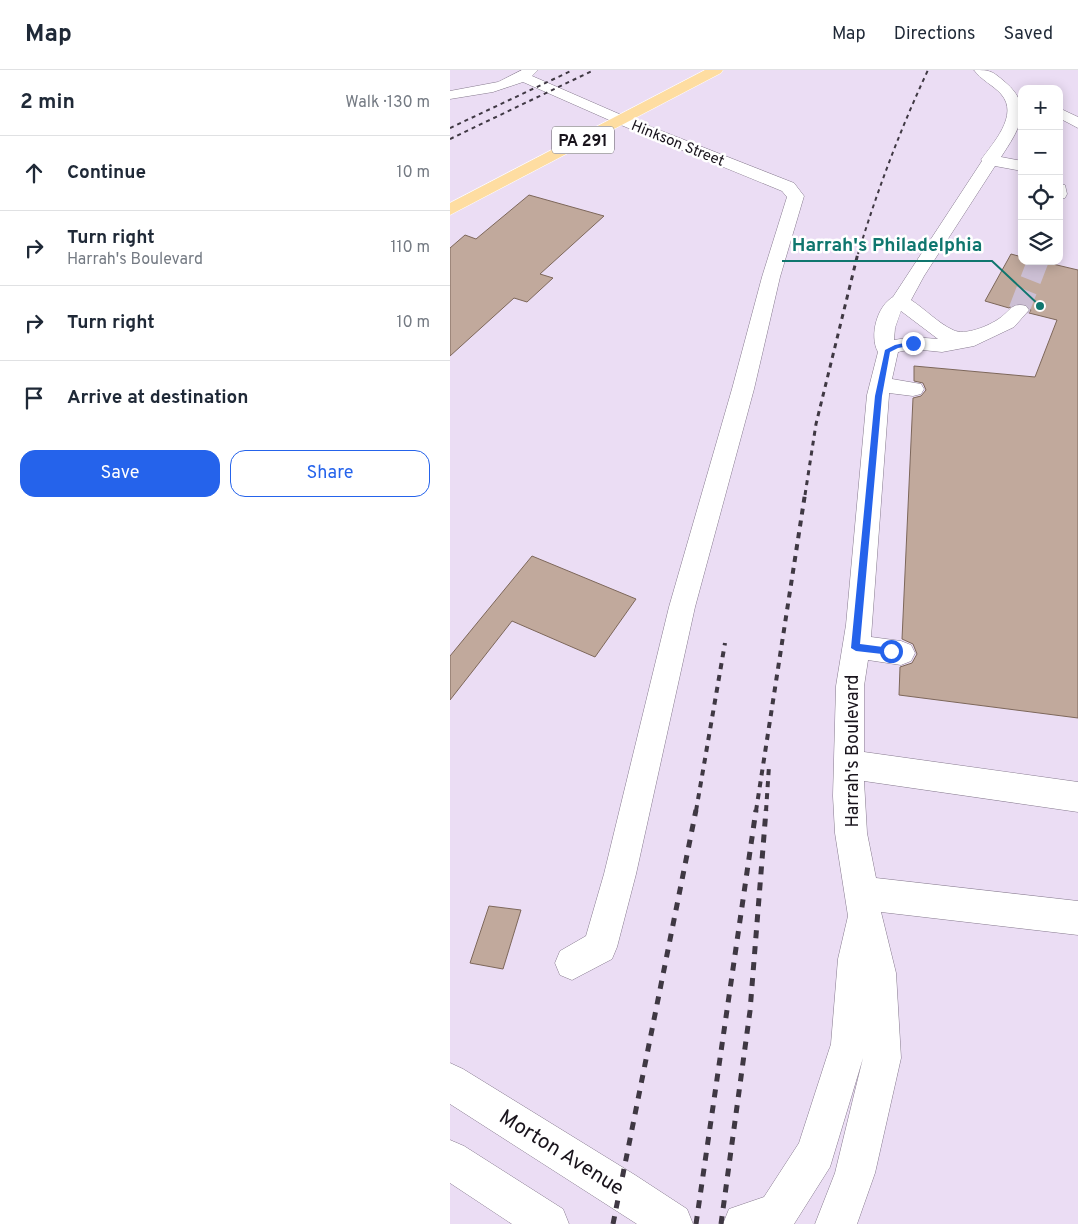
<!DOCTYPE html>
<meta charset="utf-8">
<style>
:root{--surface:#fff;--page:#f6f6f7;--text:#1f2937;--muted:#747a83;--line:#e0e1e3;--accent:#2563eb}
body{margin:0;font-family:Overpass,sans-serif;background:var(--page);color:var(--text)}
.controls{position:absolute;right:15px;top:15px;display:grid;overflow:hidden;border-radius:10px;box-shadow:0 2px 12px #0003}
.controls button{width:45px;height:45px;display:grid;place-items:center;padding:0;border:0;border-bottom:1px solid var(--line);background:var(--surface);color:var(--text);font:25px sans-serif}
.stop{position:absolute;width:15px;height:15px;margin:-11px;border:4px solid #2563eb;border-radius:50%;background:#fff}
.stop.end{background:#2563eb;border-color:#fff;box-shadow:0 1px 5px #0008}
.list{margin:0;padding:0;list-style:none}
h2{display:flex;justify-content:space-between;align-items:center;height:65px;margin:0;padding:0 20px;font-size:21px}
h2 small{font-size:16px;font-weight:400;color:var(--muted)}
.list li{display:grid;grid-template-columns:32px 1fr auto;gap:15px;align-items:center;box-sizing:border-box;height:75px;padding:0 20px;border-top:1px solid var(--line)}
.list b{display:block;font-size:19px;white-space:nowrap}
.list p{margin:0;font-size:16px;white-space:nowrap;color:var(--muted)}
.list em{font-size:16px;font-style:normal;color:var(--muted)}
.actions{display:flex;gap:10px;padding:15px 20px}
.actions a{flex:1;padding:11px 0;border:1px solid var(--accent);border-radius:15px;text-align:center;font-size:18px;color:var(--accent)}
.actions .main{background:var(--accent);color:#fff}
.icon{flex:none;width:28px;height:28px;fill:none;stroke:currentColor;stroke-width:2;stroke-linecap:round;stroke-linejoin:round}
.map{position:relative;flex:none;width:628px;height:1154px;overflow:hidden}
header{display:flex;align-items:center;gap:30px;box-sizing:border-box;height:70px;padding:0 25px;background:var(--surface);border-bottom:1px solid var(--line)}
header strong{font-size:24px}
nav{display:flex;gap:28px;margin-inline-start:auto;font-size:18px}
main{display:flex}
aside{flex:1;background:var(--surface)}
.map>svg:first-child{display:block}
.building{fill:#c1a99c;stroke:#7d675a}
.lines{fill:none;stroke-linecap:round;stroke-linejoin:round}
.minor-tunnel{stroke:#ccbfd4;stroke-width:21;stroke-dasharray:21 11;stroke-linecap:butt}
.minor-casing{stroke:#867a8e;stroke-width:1}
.major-casing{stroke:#fff;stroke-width:1}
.minor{fill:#fff;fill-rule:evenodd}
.major{fill:#fedda1;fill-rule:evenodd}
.rail-far3{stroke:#3f3843;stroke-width:2;stroke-dasharray:4 4;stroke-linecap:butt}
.rail-far2{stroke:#3f3843;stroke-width:3;stroke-dasharray:5 5;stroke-linecap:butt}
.rail-far1{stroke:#3f3843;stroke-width:4;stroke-dasharray:6 6;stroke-linecap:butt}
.rail{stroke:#3f3843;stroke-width:5;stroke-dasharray:8 8;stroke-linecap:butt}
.route{fill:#2563eb}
.labels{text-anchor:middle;stroke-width:5;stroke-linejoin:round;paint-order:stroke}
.far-street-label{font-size:15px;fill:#19141c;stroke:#fff}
.shield{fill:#fff;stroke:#5e5a60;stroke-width:1}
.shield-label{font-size:16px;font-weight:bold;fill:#19141c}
.street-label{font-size:18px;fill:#19141c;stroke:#fff}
.near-street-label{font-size:21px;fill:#19141c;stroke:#fff}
.leader{fill:none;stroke:#0f766e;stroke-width:2}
.callout-dot{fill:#0f766e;stroke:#fff;stroke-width:2}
.callout-label{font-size:19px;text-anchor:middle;font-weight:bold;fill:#0f766e;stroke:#fff;stroke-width:5;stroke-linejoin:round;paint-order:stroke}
</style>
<header>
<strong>Map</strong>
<nav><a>Map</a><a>Directions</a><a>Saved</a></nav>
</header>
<main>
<aside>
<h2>2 min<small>Walk · 130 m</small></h2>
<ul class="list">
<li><svg class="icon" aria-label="ahead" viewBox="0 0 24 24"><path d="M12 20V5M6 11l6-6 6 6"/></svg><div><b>Continue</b></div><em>10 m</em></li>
<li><svg class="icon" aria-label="right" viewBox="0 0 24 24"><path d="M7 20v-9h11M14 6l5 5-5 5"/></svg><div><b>Turn right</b><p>Harrah's Boulevard</p></div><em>110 m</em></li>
<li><svg class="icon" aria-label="right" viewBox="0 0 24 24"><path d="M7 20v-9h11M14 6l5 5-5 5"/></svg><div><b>Turn right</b></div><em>10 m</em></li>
<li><svg class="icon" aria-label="arrive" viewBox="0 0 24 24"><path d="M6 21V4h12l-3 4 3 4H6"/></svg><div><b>Arrive at destination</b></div></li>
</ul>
<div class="actions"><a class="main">Save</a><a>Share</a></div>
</aside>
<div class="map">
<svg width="628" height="1154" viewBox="0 0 628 1154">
<rect width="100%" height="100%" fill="#ebddf4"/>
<path class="building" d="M79 125 154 146 90 204 103 208 77 232 64 228 0 286V178L15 165 26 169Z
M561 184 572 187V191H590L628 200V648L449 625 450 597 462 593 467 584 463 574 452 569 463 328 471 326 476 320 473 313 464 311V296L585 307 607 250 579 243 581 240 576 234 567 233 559 238 535 231Z
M82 486 186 529 145 587 62 551 0 630V586Z
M39 836 71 840 53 899 20 893Z"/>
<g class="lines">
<path class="minor-tunnel" d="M569 240 588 191"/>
<g class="minor-casing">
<path id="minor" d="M72 0H88L82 6 176 47 344 113 354 126 330 207 304 319 245 537 186 804 167 877 162 889 122 910 110 905 105 893 110 881 136 866 154 804 219 537 282 319 312 207 337 127 332 121 166 53 73 12 43 22 0 29V21L48 12Z
M524 0C541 0 542 1 555 12 585 37 568 61 551 87L572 91V101L545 96 474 206 461 230C475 239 488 253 503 260 515 266 539 256 550 248 560 241 562 232 576 236L579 240 564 257 524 276 492 282 463 279 448 282 442 309 471 314 474 319 471 324 463 326 439 323V325L421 567 451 571 461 575 465 583 461 591 451 595 418 590 414 616V682L628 712V742L414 711 417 763 426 808 628 831V865L431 842 446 903 451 988 425 1103 407 1154H365L385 1103 413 988 380 1097 344 1154H273L279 1139 314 1127 349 1073 381 974 388 889 398 846 385 763 383 726 386 616 396 555 417 325 428 282C419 266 427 236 443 227L532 91 531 90C542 74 570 45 551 24 543 15 531 10 524 0ZM451 241 488 269 463 267 444 270 445 258Z
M609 38 628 47V58L609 48Z
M609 114 615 115 617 124 615 128 609 129Z
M0 993 13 999 185 1105 237 1139 243 1154H187L0 1034Z
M0 1070 14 1076 113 1139 119 1154H62L0 1113Z"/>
</g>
<g class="major-casing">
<path id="major" d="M255 0H273L271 3 0 145V133Z"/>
</g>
<use href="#minor" class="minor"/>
<use href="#major" class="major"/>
<path class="rail-far3" d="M0 58 123 0
M0 69 144 0
M408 184C427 121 450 60 478 0"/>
<path class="rail-far2" d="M355 425 366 354 408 183"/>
<path class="rail-far1" d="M246 741 275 573
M306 741 355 424
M316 741 319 696"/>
<path class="rail" d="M163 1154 246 740
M246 1154 306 740
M271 1154 300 941 316 740"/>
</g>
<path class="route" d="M463 271 465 275 448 278 440 282 432 326 410 574 441 578 445 581 441 585 406 581 401 578 425 326 435 280 445 275Z"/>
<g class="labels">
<g class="far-street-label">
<text transform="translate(228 73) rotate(22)" y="5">Hinkson Street</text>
</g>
<rect class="shield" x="102" y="56.5" width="62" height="27" rx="4"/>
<g class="shield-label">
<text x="133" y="76">PA 291</text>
</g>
<g class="street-label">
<text transform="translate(402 681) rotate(-90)" y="6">Harrah's Boulevard</text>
</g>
<g class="near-street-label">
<text transform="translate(112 1082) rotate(32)" y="7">Morton Avenue</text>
</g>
</g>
<path class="leader" d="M590 236L542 191H332"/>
<circle class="callout-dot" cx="590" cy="236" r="5"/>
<g class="callout-label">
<text x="437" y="181">Harrah's Philadelphia</text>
</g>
</svg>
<div class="controls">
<button>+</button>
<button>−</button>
<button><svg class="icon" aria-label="locate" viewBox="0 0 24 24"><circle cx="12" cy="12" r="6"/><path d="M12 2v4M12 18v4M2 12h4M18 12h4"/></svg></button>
<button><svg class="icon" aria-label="layers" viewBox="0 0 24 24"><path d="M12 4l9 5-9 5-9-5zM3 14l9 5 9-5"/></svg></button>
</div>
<div class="stop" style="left:441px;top:581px"></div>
<div class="stop end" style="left:463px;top:273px"></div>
</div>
</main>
